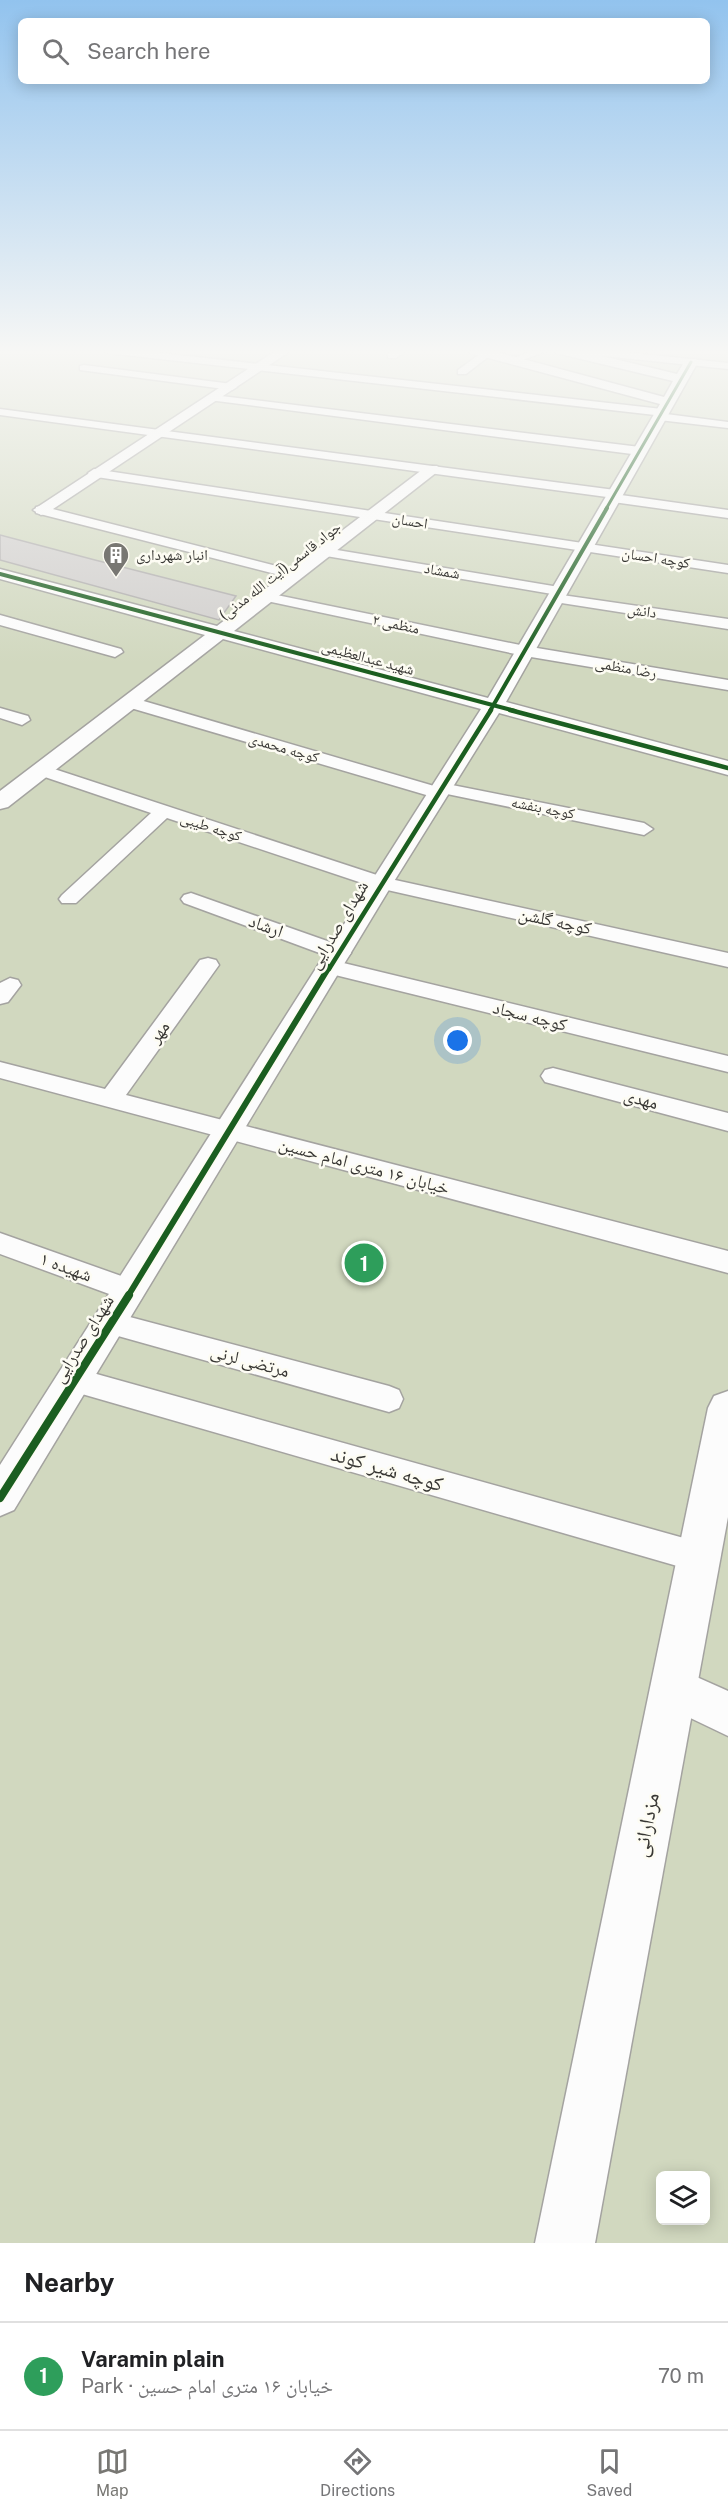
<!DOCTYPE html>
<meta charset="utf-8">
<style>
:root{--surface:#fff;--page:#f6f6f6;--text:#202124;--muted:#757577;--line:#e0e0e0;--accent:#787773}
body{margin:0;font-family:"Public Sans","Noto Naskh Arabic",sans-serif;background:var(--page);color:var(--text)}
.controls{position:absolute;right:18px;bottom:18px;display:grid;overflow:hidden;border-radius:9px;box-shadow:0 3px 15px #0003}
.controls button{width:54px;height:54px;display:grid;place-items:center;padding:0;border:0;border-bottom:2px solid var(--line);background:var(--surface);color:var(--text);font:30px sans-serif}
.you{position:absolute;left:458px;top:1041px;width:21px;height:21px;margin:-15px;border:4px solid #fff;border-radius:50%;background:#1a73e8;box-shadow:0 0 0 9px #1a73e833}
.badge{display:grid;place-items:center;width:39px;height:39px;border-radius:50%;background:var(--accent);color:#fff;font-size:20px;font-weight:700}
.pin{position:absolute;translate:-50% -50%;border:3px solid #fff;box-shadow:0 2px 6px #0006}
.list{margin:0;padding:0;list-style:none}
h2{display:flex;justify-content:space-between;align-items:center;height:78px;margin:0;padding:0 24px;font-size:26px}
h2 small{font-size:20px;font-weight:400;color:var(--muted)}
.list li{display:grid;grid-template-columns:39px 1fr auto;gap:18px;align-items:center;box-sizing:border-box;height:108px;padding:0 24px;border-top:2px solid var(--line)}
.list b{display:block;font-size:22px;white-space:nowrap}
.list p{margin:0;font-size:20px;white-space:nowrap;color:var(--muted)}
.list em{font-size:20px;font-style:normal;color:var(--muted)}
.icon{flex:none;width:33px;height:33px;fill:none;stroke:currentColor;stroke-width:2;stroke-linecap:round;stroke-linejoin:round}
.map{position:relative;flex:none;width:728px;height:2243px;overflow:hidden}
.search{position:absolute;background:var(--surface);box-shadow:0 3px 15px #0003;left:18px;right:18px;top:18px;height:66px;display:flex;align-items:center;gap:15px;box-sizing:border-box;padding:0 21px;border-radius:9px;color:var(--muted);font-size:22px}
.sheet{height:186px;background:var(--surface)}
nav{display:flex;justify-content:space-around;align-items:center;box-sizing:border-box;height:84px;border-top:2px solid var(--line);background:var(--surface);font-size:16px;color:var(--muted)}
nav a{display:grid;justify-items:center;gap:3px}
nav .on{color:var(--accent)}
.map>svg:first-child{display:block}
.green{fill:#d1d8bf;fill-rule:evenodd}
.building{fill:#d1cfcd;stroke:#b0aead;stroke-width:1.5}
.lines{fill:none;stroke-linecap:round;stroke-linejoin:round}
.minor-casing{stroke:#a4a3a0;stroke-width:3}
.tertiary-casing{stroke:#a4a3a0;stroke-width:3}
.secondary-casing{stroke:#a4a3a0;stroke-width:3}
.minor{fill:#fcfcfc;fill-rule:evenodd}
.tertiary{fill:#fcfcfc;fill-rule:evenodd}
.secondary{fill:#fcfcfc;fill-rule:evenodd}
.cycleway-far4-casing{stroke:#fdfcf3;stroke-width:4.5}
.cycleway-far3-casing{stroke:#fdfcf3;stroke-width:6}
.cycleway-far2-casing{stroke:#fdfcf3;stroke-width:8}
.cycleway-far1-casing{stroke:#fdfcf3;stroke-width:10}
.cycleway-casing{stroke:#fdfcf3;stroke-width:11}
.cycleway-far4{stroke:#1b5e20;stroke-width:3}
.cycleway-far3{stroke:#1b5e20;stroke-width:4}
.cycleway-far2{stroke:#1b5e20;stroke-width:4.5}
.cycleway-far1{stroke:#1b5e20;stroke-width:6}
.cycleway{stroke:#1b5e20;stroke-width:8}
.labels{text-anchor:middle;stroke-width:5;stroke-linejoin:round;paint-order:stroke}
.far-street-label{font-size:15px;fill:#383734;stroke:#fdfcf3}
.far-poi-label{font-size:15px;fill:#383734;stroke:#fdfcf3;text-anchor:start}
.street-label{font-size:18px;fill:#383734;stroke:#fdfcf3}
.near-street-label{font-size:21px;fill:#383734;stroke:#fdfcf3}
</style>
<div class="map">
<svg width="728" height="2243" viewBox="0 0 728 2243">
<rect width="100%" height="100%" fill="#eeede8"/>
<path class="green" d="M0 350H728V2243H0ZM660 2176H706V2220H660Z"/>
<path class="building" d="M0 535 95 560 236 596 219 620 0 560Z"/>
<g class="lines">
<g class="minor-casing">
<path id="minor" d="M102 350H134L662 409 666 410V414L728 422V428L659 420 655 419V415L107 353Z
M395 350H407L396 358H388V354Z
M534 350H549L514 363 509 360Z
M571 350H605L728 363V369L576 353Z
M484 351 493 353 466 374H458V370Z
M84 365 232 384 237 387 232 390 80 370V366Z
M213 395 640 447 646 451 640 455 209 400 207 398Z
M0 409 615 490 620 491 621 495 728 510V518L613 502 608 501 607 497 0 415Z
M94 469 728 565V573L90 476 88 473Z
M41 506 300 572 302 575 295 579 36 513V507Z
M325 548 559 587 566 591 562 595 728 619V629L555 602 548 598 552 594 320 555 318 552Z
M267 593 525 646 728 680V690L525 656 262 600 260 597Z
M0 615 121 649 123 652 115 657 0 625Z
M130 697 434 786 442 783 644 823 653 829 644 835 447 794 439 798 433 797 124 706 122 702 124 698Z
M0 708 28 716 30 720 22 725 0 718Z
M42 765 386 878 728 953V967L374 887 167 818 76 903H62L59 899 62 895 151 813 36 774 33 770 36 766Z
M191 893 347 948 351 953 347 958H333L184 903 181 899 184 895Z
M208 958 216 960 219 965 126 1095 728 1251V1273L0 1078V1062L105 1089 200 960Z
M331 960 728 1056V1072L323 972 320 967 323 962Z
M10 978 18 980 21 985 8 1002 0 1004V983Z
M553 1068 728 1113V1131L545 1082 541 1076 545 1070Z
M0 1233 141 1283 145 1291 141 1299 131 1302 0 1254Z
M111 1312 389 1386 399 1390 403 1399 399 1408 389 1412 111 1334 101 1331 97 1323 101 1315Z
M75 1368 698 1542 709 1546 714 1557 709 1568 698 1572 75 1392 65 1389 61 1380 65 1371Z"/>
</g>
<g class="tertiary-casing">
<path id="tertiary" d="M277 350H292L47 513 41 515 33 510Z
M469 350H489L664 397 673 381 556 353 555 350H577L677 374 686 359H696L698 362 506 702 728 761V775L499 713 393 883 14 1510 0 1516V1465L481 709 223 639 8 807 0 809V791L205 635 0 579V569L217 626 427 466H437L440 469 437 472 234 631 488 698 660 404 470 353Z
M672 1666 728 1691V1736L657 1702 651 1687 657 1672Z"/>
</g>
<g class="secondary-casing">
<path id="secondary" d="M728 1391V1517L595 2243H535L708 1408 714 1396Z"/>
</g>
<use href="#minor" class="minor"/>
<use href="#tertiary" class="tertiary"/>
<use href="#secondary" class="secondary"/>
<g class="cycleway-far4-casing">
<path id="cycleway-far4" d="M606 509 691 362"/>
</g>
<g class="cycleway-far3-casing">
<path id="cycleway-far3" d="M0 574 515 711
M490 711 607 508"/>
</g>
<g class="cycleway-far2-casing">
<path id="cycleway-far2" d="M510 710 728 768
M329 969 491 710"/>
</g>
<g class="cycleway-far1-casing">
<path id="cycleway-far1" d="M128 1296 329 967"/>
</g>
<g class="cycleway-casing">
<path id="cycleway" d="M0 1498 129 1295"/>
</g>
<use href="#cycleway-far4" class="cycleway-far4"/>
<use href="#cycleway-far3" class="cycleway-far3"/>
<use href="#cycleway-far2" class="cycleway-far2"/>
<use href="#cycleway-far1" class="cycleway-far1"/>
<use href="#cycleway" class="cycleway"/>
</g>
<linearGradient id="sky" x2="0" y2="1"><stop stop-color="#92c3ee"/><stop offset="0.53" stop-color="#f7f7f5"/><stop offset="1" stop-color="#f7f7f5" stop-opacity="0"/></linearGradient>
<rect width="728" height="664" fill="url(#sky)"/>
<defs>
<g id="building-pin" transform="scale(1.35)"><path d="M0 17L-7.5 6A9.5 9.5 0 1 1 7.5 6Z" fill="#787773" stroke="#fdfcf3"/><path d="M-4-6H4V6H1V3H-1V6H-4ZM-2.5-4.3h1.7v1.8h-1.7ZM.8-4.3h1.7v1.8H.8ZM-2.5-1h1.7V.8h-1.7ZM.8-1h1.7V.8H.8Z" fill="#fff"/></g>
</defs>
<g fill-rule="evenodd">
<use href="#building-pin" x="116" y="555"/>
</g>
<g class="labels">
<g class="far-street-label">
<text transform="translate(410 521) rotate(9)" y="5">احسان</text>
<text transform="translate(656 558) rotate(9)" y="5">کوچه احسان</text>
<text transform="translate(280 571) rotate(-38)" y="5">جواد قاسمی(آیت الله مدنی)</text>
<text transform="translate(442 571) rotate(10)" y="5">شمشاد</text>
<text transform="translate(642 611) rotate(8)" y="5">دانش</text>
<text transform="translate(396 624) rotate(12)" y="5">منظمی ۲</text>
<text transform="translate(368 658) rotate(15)" y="5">شهید عبدالعظیمی</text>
<text transform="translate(626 668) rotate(10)" y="5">رضا منظمی</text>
<text transform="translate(284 748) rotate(16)" y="5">کوچه محمدی</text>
<text transform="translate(543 808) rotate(11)" y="5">کوچه بنفشه</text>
<text transform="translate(211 827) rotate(18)" y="5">کوچه طیبی</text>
</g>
<g class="far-poi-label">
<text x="136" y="560">انبار شهرداری</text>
</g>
<g class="street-label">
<text transform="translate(555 921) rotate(12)" y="6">کوچه گلشن</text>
<text transform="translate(338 925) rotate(-59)" y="6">شهدای صدرایی</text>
<text transform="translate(266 926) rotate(20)" y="6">ارشاد</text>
<text transform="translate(530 1016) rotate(14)" y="6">کوچه سجاد</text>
<text transform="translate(159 1032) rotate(-54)" y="6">مهر</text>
<text transform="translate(641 1099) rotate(15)" y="6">مهدی</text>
<text transform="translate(364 1166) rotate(15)" y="6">خیابان ۱۶ متری امام حسین</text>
<text transform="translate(66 1267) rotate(20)" y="6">شهیده ۱</text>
<text transform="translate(83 1339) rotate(-58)" y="6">شهدای صدرایی</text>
<text transform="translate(250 1361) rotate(15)" y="6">مرتضی لرنی</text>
</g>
<g class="near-street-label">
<text transform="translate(387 1469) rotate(16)" y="7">کوچه شیر کوند</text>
<text transform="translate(646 1825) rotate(-79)" y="7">مزدارانی</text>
</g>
</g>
</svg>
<div class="controls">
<button><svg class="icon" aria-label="layers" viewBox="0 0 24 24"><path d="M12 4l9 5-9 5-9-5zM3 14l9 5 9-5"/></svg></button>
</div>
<div class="you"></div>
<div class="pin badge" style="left:364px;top:1263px;background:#2e9e5b">1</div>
<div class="search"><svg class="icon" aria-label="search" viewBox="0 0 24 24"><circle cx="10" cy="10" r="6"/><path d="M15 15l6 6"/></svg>Search here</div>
</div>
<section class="sheet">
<h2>Nearby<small></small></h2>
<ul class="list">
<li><span class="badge" style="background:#2e9e5b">1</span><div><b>Varamin plain</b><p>Park · خیابان ۱۶ متری امام حسین</p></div><em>70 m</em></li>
</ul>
</section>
<nav>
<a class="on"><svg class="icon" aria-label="map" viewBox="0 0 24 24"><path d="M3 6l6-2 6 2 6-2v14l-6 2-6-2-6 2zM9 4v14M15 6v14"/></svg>Map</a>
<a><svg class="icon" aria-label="directions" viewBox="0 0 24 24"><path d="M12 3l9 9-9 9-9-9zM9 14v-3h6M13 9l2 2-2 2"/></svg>Directions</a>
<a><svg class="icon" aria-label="saved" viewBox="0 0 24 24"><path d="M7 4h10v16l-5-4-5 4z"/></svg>Saved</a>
</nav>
